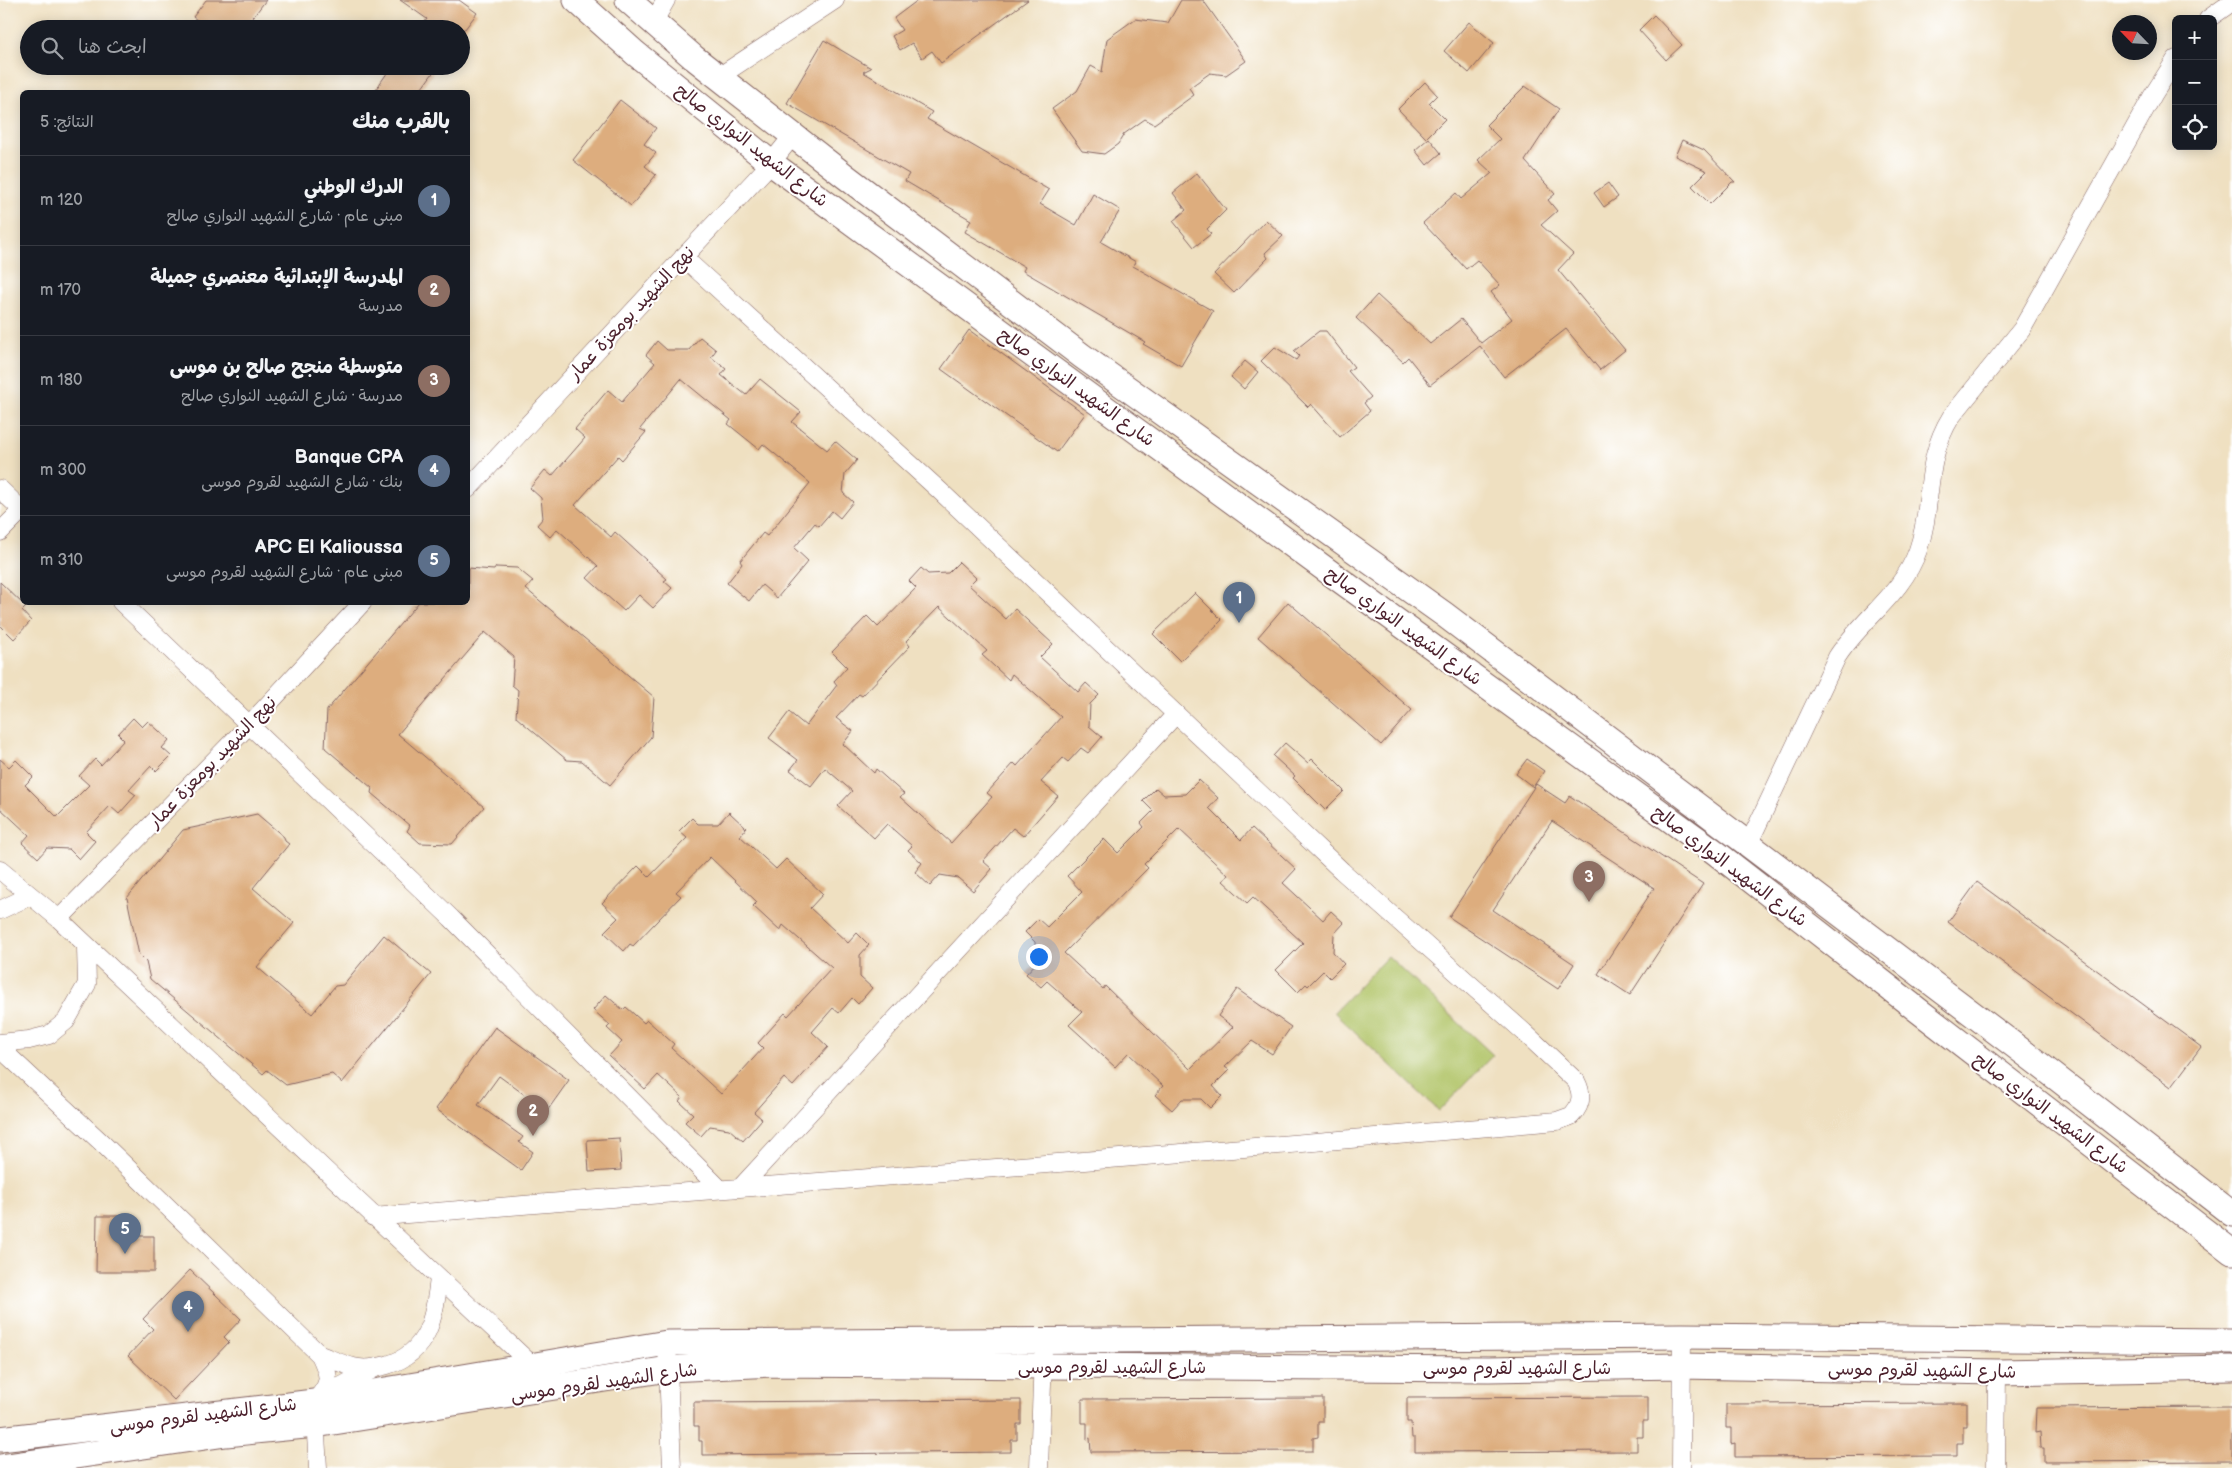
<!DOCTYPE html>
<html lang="ar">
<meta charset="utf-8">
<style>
:root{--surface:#171b24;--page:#242831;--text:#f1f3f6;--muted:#9ea1a6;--line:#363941;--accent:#d93025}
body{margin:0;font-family:"Balsamiq Sans","Playpen Sans Arabic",sans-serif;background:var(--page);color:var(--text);direction:rtl}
.controls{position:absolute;right:15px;top:15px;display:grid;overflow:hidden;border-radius:8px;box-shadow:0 2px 12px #0003}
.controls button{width:45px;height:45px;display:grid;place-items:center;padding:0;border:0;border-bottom:1px solid var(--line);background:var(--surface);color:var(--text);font:25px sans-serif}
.compass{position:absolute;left:2112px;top:15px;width:45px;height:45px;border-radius:50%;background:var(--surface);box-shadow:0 2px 12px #0003;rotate:295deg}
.you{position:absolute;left:1038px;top:956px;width:18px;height:18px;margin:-12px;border:4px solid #fff;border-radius:50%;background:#1a73e8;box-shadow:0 0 0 8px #1a73e833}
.badge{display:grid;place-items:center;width:32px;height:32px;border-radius:50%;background:var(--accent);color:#fff;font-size:16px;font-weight:700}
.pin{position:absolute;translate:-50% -41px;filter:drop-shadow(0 1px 2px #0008)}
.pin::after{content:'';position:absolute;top:26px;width:18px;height:15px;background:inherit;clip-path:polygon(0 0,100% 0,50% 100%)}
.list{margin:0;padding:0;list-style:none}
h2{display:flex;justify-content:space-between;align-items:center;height:65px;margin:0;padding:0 20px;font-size:21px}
h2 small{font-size:16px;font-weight:400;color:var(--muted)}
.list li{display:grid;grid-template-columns:32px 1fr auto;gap:15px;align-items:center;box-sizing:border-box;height:90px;padding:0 20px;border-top:1px solid var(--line)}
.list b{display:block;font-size:19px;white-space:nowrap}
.list p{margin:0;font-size:16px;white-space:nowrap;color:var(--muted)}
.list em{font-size:16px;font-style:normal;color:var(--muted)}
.icon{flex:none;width:28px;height:28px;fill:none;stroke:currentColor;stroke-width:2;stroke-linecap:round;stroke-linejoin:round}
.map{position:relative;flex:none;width:2232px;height:1468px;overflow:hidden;direction:ltr}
.search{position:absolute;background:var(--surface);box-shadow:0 2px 12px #0003;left:20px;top:20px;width:450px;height:55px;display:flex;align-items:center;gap:12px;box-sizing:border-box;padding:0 18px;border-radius:28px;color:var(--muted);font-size:19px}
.panel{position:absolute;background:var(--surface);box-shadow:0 2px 12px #0003;left:20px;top:90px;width:450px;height:515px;border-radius:8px;direction:rtl}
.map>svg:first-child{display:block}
.green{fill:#b1c467;stroke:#7e7249}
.building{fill:#ddad7e;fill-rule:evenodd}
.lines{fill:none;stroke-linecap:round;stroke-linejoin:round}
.street-casing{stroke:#846360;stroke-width:19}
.secondary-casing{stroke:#846360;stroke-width:27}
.street{stroke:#fff;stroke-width:18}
.secondary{stroke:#fff;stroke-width:25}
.labels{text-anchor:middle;stroke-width:4;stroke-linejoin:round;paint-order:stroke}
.street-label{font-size:18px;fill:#4a1f2b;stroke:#fff}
</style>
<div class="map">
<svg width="2232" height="1468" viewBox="0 0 2232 1468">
<rect width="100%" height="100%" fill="#fff"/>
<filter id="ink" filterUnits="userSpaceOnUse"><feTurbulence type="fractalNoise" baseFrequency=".02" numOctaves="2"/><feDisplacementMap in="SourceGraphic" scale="10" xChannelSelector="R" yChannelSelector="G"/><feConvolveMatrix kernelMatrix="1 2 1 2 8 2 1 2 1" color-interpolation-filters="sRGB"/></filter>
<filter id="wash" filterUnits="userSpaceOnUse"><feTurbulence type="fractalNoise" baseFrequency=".0096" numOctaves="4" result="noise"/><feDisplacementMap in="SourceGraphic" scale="20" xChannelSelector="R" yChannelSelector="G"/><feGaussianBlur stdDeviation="1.12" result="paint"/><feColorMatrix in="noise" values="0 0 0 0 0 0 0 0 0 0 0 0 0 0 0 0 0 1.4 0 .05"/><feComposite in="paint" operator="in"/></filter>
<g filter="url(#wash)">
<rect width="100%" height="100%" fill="#efe0c1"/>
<path class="green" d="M1388 956 1493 1055 1439 1111 1334 1012Z"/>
<g id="blocks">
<path class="building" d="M206 0H266L244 29H190L197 20 193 17Z
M400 0H459L477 13 465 29H420L427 19Z
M918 0H1028L941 63 932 51 922 58 912 43 900 50 892 36 902 30 894 18Z
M1181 0H1203L1246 61 1226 75 1210 73 1189 88 1194 95 1154 124 1145 119 1124 134 1118 144 1104 154 1082 151 1052 109 1077 91 1091 66 1102 72 1107 39 1135 19 1168 23Z
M1654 15 1682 45 1666 60 1639 30Z
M1469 22 1494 43 1469 73 1444 51Z
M824 40 871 68 863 72 932 112 927 119 1049 190 1040 204 1076 225 1093 194 1120 210 1101 242 1136 262 1133 266 1213 311 1181 366 1143 344 1145 342 1023 271 1025 267 965 232 971 220 905 181 909 174 787 103Z
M392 66H438L419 92H374Z
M1425 82 1437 95 1429 103 1445 119 1426 138 1398 109Z
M1525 86 1559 109 1525 161 1555 194 1548 200 1557 211 1541 225 1573 254 1558 270 1625 350 1600 370 1566 329 1504 377 1480 346 1430 385 1408 357 1403 362 1356 318 1377 295 1430 344 1461 319 1481 343 1512 319 1491 292 1500 285 1477 260 1466 269 1423 223 1456 193 1461 199 1492 173 1478 160 1500 139 1486 125Z
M620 100 656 128 644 144 656 153 645 166 656 175 631 206 573 160Z
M1429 138 1441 153 1427 165 1415 150Z
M1682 140 1704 150 1735 182H1732L1710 204 1692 186 1707 171 1675 156Z
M1197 173 1226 210 1207 229 1211 234 1194 247 1173 221 1186 210 1173 193Z
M1608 183 1618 197 1604 207 1594 193Z
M1266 220 1283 236 1265 253 1268 258 1234 293 1214 274Z
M969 330 1085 414 1057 452 941 369Z
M1319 331H1326L1354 367 1348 371 1371 397 1364 403 1370 411 1340 437 1311 404 1308 407 1261 361 1275 347 1296 360 1299 356 1294 351Z
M700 337 716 350 711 357 726 369 721 375 746 395 760 379 801 412 792 422 827 450 835 441 857 460 845 474 843 493 853 502 840 518 832 511 819 526 815 523 794 548 808 561 777 598 762 585 749 601 727 583 742 564 740 561 763 533 767 536 810 483 763 444 759 449 728 424 731 420 681 379 640 429 646 432 622 460 618 456 575 505 611 537 615 532 667 579 664 581 672 588 653 608 639 595 624 611 587 578 598 566 557 529 550 537 537 525 543 518 541 498 530 488 545 470 552 476 585 438 575 429 608 390 622 402 655 363 646 355 657 341 667 350H689Z
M1245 361 1258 372 1244 389 1231 377Z
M959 562 976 578 969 585 1006 619 1015 609 1053 644 1040 657 1078 692 1086 683 1099 695 1090 704 1089 726 1102 737 1088 753 1081 748 1068 762 1063 758 1041 782 1058 796 1023 836 1013 828 983 861 992 869 973 891 958 878 940 875 930 886 915 872 922 863 908 850 912 846 887 824 874 838 838 806 852 791 825 768 811 786 790 770 798 760 769 738 789 712 806 726 837 685 834 681 847 667 832 652 867 616 878 627 916 588 909 581 921 568 928 574 948 573ZM939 607 987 651 982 655 1009 680 1012 674 1061 717 1017 766 1014 763 987 793 992 797 951 843 900 797 904 794 876 769 874 773 843 744 853 731 836 718 859 694 862 696 910 646 906 641Z
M496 567 517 568 533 581 526 589 654 697 651 737 610 785 582 761 567 760 516 717 518 690 512 685 514 657 485 632 398 734 484 807 452 844 420 843 407 831 410 826 371 793 372 788 325 748 327 710 419 602H468V568L494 570Z
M0 582 26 607 22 611 31 621 14 639 0 625Z
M1195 593 1222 620 1180 661 1153 634Z
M1288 602 1412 710 1381 745 1258 637Z
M133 718 142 727 148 721 169 740 162 748 171 756 156 771 151 766 129 790 136 795 119 814 110 806 86 832 95 841 79 859 69 849 47 848 38 858 22 843 29 835 0 808V759L9 767 16 760 33 777 25 785 57 817 89 785 79 776 95 759 101 765 124 740 118 734Z
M1285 743 1308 763 1312 759 1344 791 1325 810 1293 778 1295 776 1273 756Z
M1527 759 1544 771 1533 787 1516 774Z
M1199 780 1218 798 1209 808 1241 840 1252 828 1296 869 1283 883 1323 920 1331 911 1344 923 1334 934 1333 952 1344 964 1330 978 1323 971 1308 986 1306 984 1298 992 1276 970 1303 943 1253 897 1247 903 1223 881 1228 875 1179 829 1144 864 1148 868 1064 953 1103 989 1105 986 1190 1069 1233 1027 1218 1016 1237 989 1291 1027 1272 1054 1252 1041 1225 1067 1229 1070 1213 1086 1222 1096 1210 1108 1201 1099H1182L1172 1110 1155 1095 1163 1086 1128 1053 1115 1067 1069 1025 1082 1012 1047 981 1041 987 1026 974 1036 963 1035 942 1025 932 1038 919 1047 927 1082 892 1067 876 1104 839 1118 853 1144 827 1141 823 1153 811 1143 801 1156 788 1164 795 1185 794Z
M1536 784 1565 803 1570 796 1703 884 1630 995 1598 974 1654 888 1552 821 1493 910 1574 964 1558 989 1449 917Z
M729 812 746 828 740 836 776 869 786 859 823 894 810 908 848 943 857 933 869 945 860 955V977L872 988 858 1004 852 998 839 1013 833 1008 812 1032 828 1047 793 1086 784 1078 754 1112 762 1119 743 1141 729 1129 710 1126 701 1136 685 1122 693 1114 679 1101 682 1097 658 1075 645 1089 609 1056 622 1042 607 1028 610 1025 593 1010 606 995 623 1010 626 1007 644 1023 647 1020 674 1044 671 1048 721 1094 763 1048 758 1043 785 1013 788 1016 832 968 783 925 780 931 753 906 757 902 710 857 676 892 681 896 633 946 630 944 624 951 604 932 618 918 602 903 638 866 649 877 687 838 679 831 692 818 698 824H718Z
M257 814 284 837 285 841 289 844 253 888 294 923 257 967 312 1014 335 986 343 985 384 935 431 974 342 1083 332 1074 286 1085 267 1070 263 1074 150 979 146 962 139 955 127 898 183 830Z
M1977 882 2201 1047 2171 1087 1948 922Z
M495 1027 569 1080 547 1111 499 1076 478 1105 523 1137 519 1142 533 1152 521 1170 436 1109Z
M619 1138 621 1170 589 1172 587 1140Z
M97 1216H126V1236H154V1272H96Z
M190 1270 241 1319 224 1337 229 1342 174 1400 128 1356 153 1329 143 1319Z
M1648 1397V1421H1643V1437H1637V1451L1415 1452V1438H1412L1411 1422H1407V1398Z
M1323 1398V1422H1318V1437L1313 1438V1451L1091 1452 1090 1438 1087 1439V1423H1082V1399Z
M1021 1400V1424H1017V1440H1011V1452L702 1455V1441H699V1426H694V1402Z
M1967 1403V1427H1963V1443H1957V1456L1735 1457V1443L1731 1444V1428H1726V1404Z
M2232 1407V1461L2044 1462V1448H2041L2040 1432 2035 1433 2036 1408Z"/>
</g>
</g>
<g filter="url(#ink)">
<use href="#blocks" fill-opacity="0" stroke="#846360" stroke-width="1"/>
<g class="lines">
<g class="street-casing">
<path id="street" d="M2208 19 2232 2
M653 23 666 0
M720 76 835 0
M0 489 22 510
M468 489 771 163 794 134
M0 532 22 510
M121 602 451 918 720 1189
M1748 845 1837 657C1861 619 1903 594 1918 550 1934 504 1923 462 1951 417L2022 329 2153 95 2176 59
M0 870 59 919 533 1366
M0 910 30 896
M59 919 250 724 363 602
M0 1043 29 1040 49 1035 66 1021 87 984 86 947
M0 1048 101 1142 320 1355C331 1378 331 1383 314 1402L318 1468
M741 1187 1176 714
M373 1217C768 1185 1163 1157 1557 1121L1571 1116C1582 1105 1583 1094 1576 1081L1524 1032 1342 871 939 490 683 257
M667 1343 672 1468
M320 1355C331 1359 342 1364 353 1367 364 1370 376 1368 387 1365 429 1353 435 1315 439 1278
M325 1395 375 1368
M1039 1468 1043 1355
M1681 1468 1682 1336
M1996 1468 1997 1372"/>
</g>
<g class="secondary-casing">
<path id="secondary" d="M576 0 635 53 771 163 1340 580 1715 852 1919 1011 2232 1252
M628 0 693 57 845 176 1082 356 1445 615 2035 1061 2232 1214
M0 1439 314 1402 667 1343 1682 1336 2232 1341
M0 1467 226 1434 315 1425 668 1369 773 1364 1489 1369 1682 1366 1997 1372 2232 1368"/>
</g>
<use href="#street" class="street"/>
<use href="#secondary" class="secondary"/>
</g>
</g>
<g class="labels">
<g class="street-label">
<text transform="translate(752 145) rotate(38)" y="6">شارع الشهيد النواري صالح</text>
<text transform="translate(631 313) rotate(-47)" y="6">نهج الشهيد بومعزة عمار</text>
<text transform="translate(1077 387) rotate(36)" y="6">شارع الشهيد النواري صالح</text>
<text transform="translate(1404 626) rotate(36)" y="6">شارع الشهيد النواري صالح</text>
<text transform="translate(212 762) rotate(-46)" y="6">نهج الشهيد بومعزة عمار</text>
<text transform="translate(1730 866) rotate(37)" y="6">شارع الشهيد النواري صالح</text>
<text transform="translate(2051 1113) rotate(37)" y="6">شارع الشهيد النواري صالح</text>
<text x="1112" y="1373">شارع الشهيد لقروم موسى</text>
<text x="1517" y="1374">شارع الشهيد لقروم موسى</text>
<text transform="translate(1922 1370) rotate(1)" y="6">شارع الشهيد لقروم موسى</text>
<text transform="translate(604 1382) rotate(-8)" y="6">شارع الشهيد لقروم موسى</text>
<text transform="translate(203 1415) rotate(-7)" y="6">شارع الشهيد لقروم موسى</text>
</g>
</g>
</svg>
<div class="controls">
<button>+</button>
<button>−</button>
<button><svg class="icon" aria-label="locate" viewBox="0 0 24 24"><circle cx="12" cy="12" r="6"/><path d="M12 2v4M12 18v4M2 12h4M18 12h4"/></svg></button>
</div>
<svg class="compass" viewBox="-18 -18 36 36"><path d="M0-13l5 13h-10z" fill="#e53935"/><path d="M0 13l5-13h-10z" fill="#9ea1a6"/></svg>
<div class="you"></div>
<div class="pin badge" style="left:1239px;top:623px;background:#5c6f8a">1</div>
<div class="pin badge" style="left:533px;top:1136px;background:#8d6e63">2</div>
<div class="pin badge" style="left:1589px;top:902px;background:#8d6e63">3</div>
<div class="pin badge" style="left:188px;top:1332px;background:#5c6f8a">4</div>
<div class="pin badge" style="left:125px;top:1254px;background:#5c6f8a">5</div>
<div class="search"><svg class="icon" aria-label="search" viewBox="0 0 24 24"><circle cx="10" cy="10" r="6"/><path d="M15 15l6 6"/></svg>ابحث هنا</div>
<section class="panel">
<h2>بالقرب منك<small>النتائج: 5</small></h2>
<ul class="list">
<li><span class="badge" style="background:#5c6f8a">1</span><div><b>الدرك الوطني</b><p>مبنى عام · شارع الشهيد النواري صالح</p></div><em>120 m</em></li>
<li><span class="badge" style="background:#8d6e63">2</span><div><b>المدرسة الإبتدائية معنصري جميلة</b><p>مدرسة</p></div><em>170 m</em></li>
<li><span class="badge" style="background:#8d6e63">3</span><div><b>متوسطة منجح صالح بن موسى</b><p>مدرسة · شارع الشهيد النواري صالح</p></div><em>180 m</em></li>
<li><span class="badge" style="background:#5c6f8a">4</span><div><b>Banque CPA</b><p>بنك · شارع الشهيد لقروم موسى</p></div><em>300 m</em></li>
<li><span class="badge" style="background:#5c6f8a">5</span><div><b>APC El Kalioussa</b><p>مبنى عام · شارع الشهيد لقروم موسى</p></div><em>310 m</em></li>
</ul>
</section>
</div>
